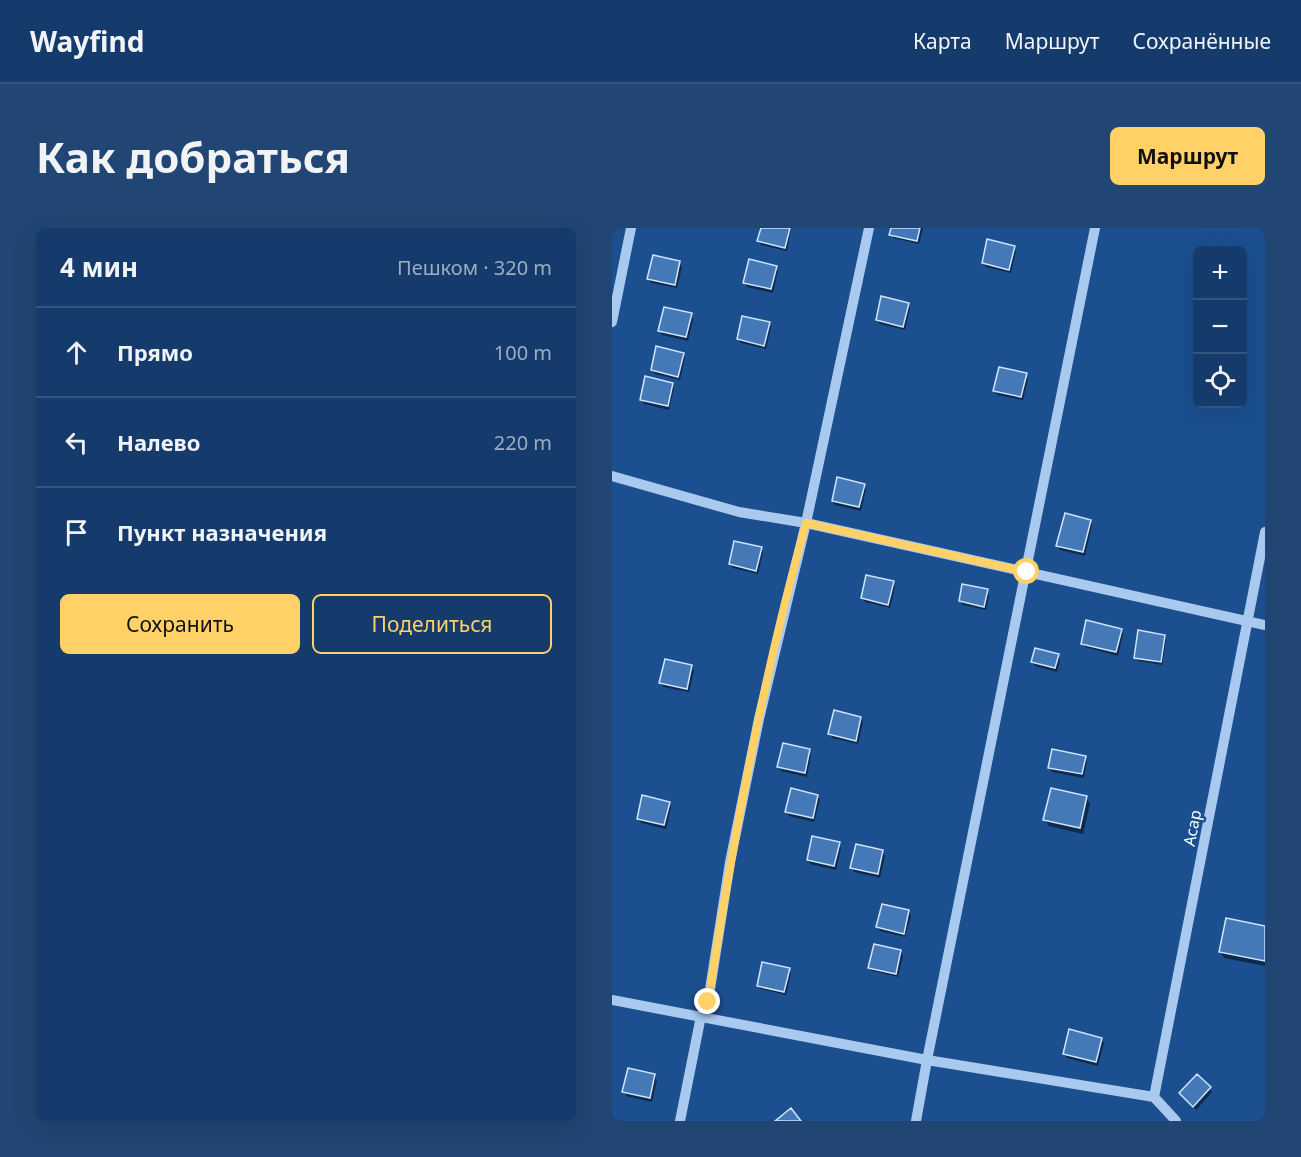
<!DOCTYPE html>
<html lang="ru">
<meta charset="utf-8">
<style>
:root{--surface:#143b6b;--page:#214673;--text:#f1f3f6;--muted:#9dadc1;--line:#33557e;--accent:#ffd166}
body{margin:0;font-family:"Noto Sans",sans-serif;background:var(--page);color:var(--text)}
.controls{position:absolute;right:18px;top:18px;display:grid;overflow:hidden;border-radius:9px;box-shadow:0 6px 24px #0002}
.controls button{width:54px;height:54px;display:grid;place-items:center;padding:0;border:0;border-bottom:2px solid var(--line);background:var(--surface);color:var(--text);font:30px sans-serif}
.stop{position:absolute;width:18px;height:18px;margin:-14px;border:4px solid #ffd166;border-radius:50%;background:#fff}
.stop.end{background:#ffd166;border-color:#fff;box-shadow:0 2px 6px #0008}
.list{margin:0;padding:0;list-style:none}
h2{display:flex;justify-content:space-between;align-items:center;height:78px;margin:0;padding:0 24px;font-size:26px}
h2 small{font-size:20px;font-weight:400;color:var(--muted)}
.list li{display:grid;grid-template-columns:39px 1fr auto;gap:18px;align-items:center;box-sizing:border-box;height:90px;padding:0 24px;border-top:2px solid var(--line)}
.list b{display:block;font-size:22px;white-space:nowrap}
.list em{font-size:20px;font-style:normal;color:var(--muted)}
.actions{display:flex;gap:12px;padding:18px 24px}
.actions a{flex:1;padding:14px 0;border:2px solid var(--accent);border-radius:9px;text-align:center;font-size:21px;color:var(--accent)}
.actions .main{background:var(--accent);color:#111}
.icon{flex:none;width:33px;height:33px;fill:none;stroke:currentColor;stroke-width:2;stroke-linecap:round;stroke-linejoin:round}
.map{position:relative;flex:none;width:653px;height:893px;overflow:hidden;border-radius:9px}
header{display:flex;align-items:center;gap:36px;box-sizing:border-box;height:84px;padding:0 30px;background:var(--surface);border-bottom:2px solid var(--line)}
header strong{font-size:28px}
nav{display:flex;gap:33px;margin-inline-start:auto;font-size:21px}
.intro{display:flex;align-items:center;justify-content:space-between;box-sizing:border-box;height:144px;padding:0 36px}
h1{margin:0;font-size:42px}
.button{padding:15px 27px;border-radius:9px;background:var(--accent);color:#111;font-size:21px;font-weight:700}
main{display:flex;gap:36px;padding:0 36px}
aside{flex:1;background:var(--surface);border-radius:9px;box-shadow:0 6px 24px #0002}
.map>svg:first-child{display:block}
.shadow{fill:#0007}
.building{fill:#4478b7;stroke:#cfe3fa;stroke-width:1.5}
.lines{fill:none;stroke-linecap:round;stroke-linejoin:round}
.minor{stroke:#a9c9ee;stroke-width:10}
.route{stroke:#ffd166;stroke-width:8}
.labels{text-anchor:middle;stroke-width:5;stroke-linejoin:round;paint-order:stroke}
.street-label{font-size:16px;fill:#fff;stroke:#1b4f8f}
</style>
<header>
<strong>Wayfind</strong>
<nav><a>Карта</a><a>Маршрут</a><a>Сохранённые</a></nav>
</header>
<div class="intro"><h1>Как добраться</h1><a class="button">Маршрут</a></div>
<main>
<aside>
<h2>4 мин<small>Пешком · 320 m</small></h2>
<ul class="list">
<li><svg class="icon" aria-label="ahead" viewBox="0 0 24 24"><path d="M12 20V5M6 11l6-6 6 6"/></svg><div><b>Прямо</b></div><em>100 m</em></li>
<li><svg class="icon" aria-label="left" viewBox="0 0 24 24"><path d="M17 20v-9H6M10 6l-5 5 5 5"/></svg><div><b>Налево</b></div><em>220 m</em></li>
<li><svg class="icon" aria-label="arrive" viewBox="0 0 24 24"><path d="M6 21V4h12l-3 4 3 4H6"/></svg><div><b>Пункт назначения</b></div></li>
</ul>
<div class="actions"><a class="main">Сохранить</a><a>Поделиться</a></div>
</aside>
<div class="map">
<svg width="653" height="893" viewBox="0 0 653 893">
<rect width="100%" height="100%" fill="#1b4f8f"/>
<path class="shadow" d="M150 0H179L175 23 149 17 147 13Z
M281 0H311L307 16 281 10Z
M402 19 404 23 399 45 374 39 371 35Z
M67 35 70 39 65 60 39 55 37 51Z
M164 39 166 43 161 65 135 59 133 55Z
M296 76 298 80 293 102 268 96 265 92Z
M79 87 81 91 76 113 50 107 48 103Z
M157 95 159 99 154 121 129 115 126 111Z
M71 126 73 130 68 152 43 146 40 142Z
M414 147 416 151 411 172 385 167 383 163Z
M60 156 62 160 57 182 32 176 30 172Z
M252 257 254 261 249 283 223 277 221 273Z
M478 293 480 297 473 328 448 322 446 318Z
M149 320 151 324 146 346 121 340 118 336Z
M281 354 283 359 278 380 253 374 250 370Z
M375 363 377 367 374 382 351 377 348 373Z
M509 402 511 406 506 428 473 419 470 415Z
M552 408 554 412 550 437 526 433 523 429Z
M446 428 448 432 445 444 423 438 421 434Z
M79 439 82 443 77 464 51 459 49 455Z
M248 490 251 494 246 516 220 510 218 506Z
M197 523 199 527 195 549 169 543 167 539Z
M473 530 475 534 472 550 440 544 438 540Z
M205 568 208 572 202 594 177 588 175 584Z
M474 569 478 576 471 606 437 598 433 592Z
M57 575 59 579 54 601 29 595 26 591Z
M227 616 229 620 224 642 198 636 196 632Z
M270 624 273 628 268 650 242 644 240 640Z
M296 683 299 688 293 709 268 703 266 699Z
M615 692 653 700V738L612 730 608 724Z
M288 723 291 728 286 749 260 743 258 739Z
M177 741 179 745 174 767 149 761 146 757Z
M489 811 492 815 486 838 455 830 453 826Z
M42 848 45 852 40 874 14 868 12 863Z
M585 848 600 864 584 882 569 866Z"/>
<path class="building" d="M149 0H178L173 20 145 13Z
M279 0H308L305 13 277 7Z
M375 11 403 18 397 42 370 35Z
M41 27 68 33 63 57 35 51Z
M137 31 165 38 159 61 131 55Z
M269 68 297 75 291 99 264 92Z
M52 79 80 85 74 109 46 103Z
M130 88 158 94 152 118 125 111Z
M44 118 72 125 66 149 39 142Z
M387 139 415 145 409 169 381 163Z
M33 148 61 155 56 178 28 172Z
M225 249 253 256 247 279 220 273Z
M453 285 479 292 471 324 444 318Z
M122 313 150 319 144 343 117 336Z
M254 347 282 353 276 377 249 370Z
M350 356 376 361 372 379 347 373Z
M474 392 510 401 504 424 469 416Z
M526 402 553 407 549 434 522 430Z
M423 420 447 426 443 440 419 434Z
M53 431 80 437 75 461 47 455Z
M222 482 249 489 244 513 216 506Z
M171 515 198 521 193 545 165 539Z
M440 521 474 528 470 546 436 540Z
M179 560 206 567 201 590 173 584Z
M439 560 475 568 468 600 431 592Z
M30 567 58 574 52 597 25 591Z
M200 608 228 614 222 638 195 632Z
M244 616 271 622 266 646 238 640Z
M270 676 297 682 292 706 264 699Z
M614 690 653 698V733L607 724Z
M262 716 289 722 284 746 256 740Z
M150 734 178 740 172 764 145 758Z
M457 801 490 810 484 834 451 826Z
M16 840 43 846 38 870 10 864Z
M585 846 599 859 581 879 567 865Z
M179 880 189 893H163Z"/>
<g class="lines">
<path class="minor" d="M483 0 315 832 542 869
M0 94 19 0
M0 248 127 284 194 295 653 397
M0 772 315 832 304 893
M68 893 89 788 96 774 118 634 147 491 194 295 257 0
M564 893 542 869 653 304"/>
</g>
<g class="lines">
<path class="route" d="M96 774C121 613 150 452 194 295L415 344"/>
</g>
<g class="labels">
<g class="street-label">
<text transform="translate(580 600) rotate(-79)" y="6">Асар</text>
</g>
</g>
</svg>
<div class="controls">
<button>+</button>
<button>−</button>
<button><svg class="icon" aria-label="locate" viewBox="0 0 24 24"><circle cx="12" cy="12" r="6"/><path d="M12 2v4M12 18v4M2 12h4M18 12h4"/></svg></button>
</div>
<div class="stop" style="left:415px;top:344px"></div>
<div class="stop end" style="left:96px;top:774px"></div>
</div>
</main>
